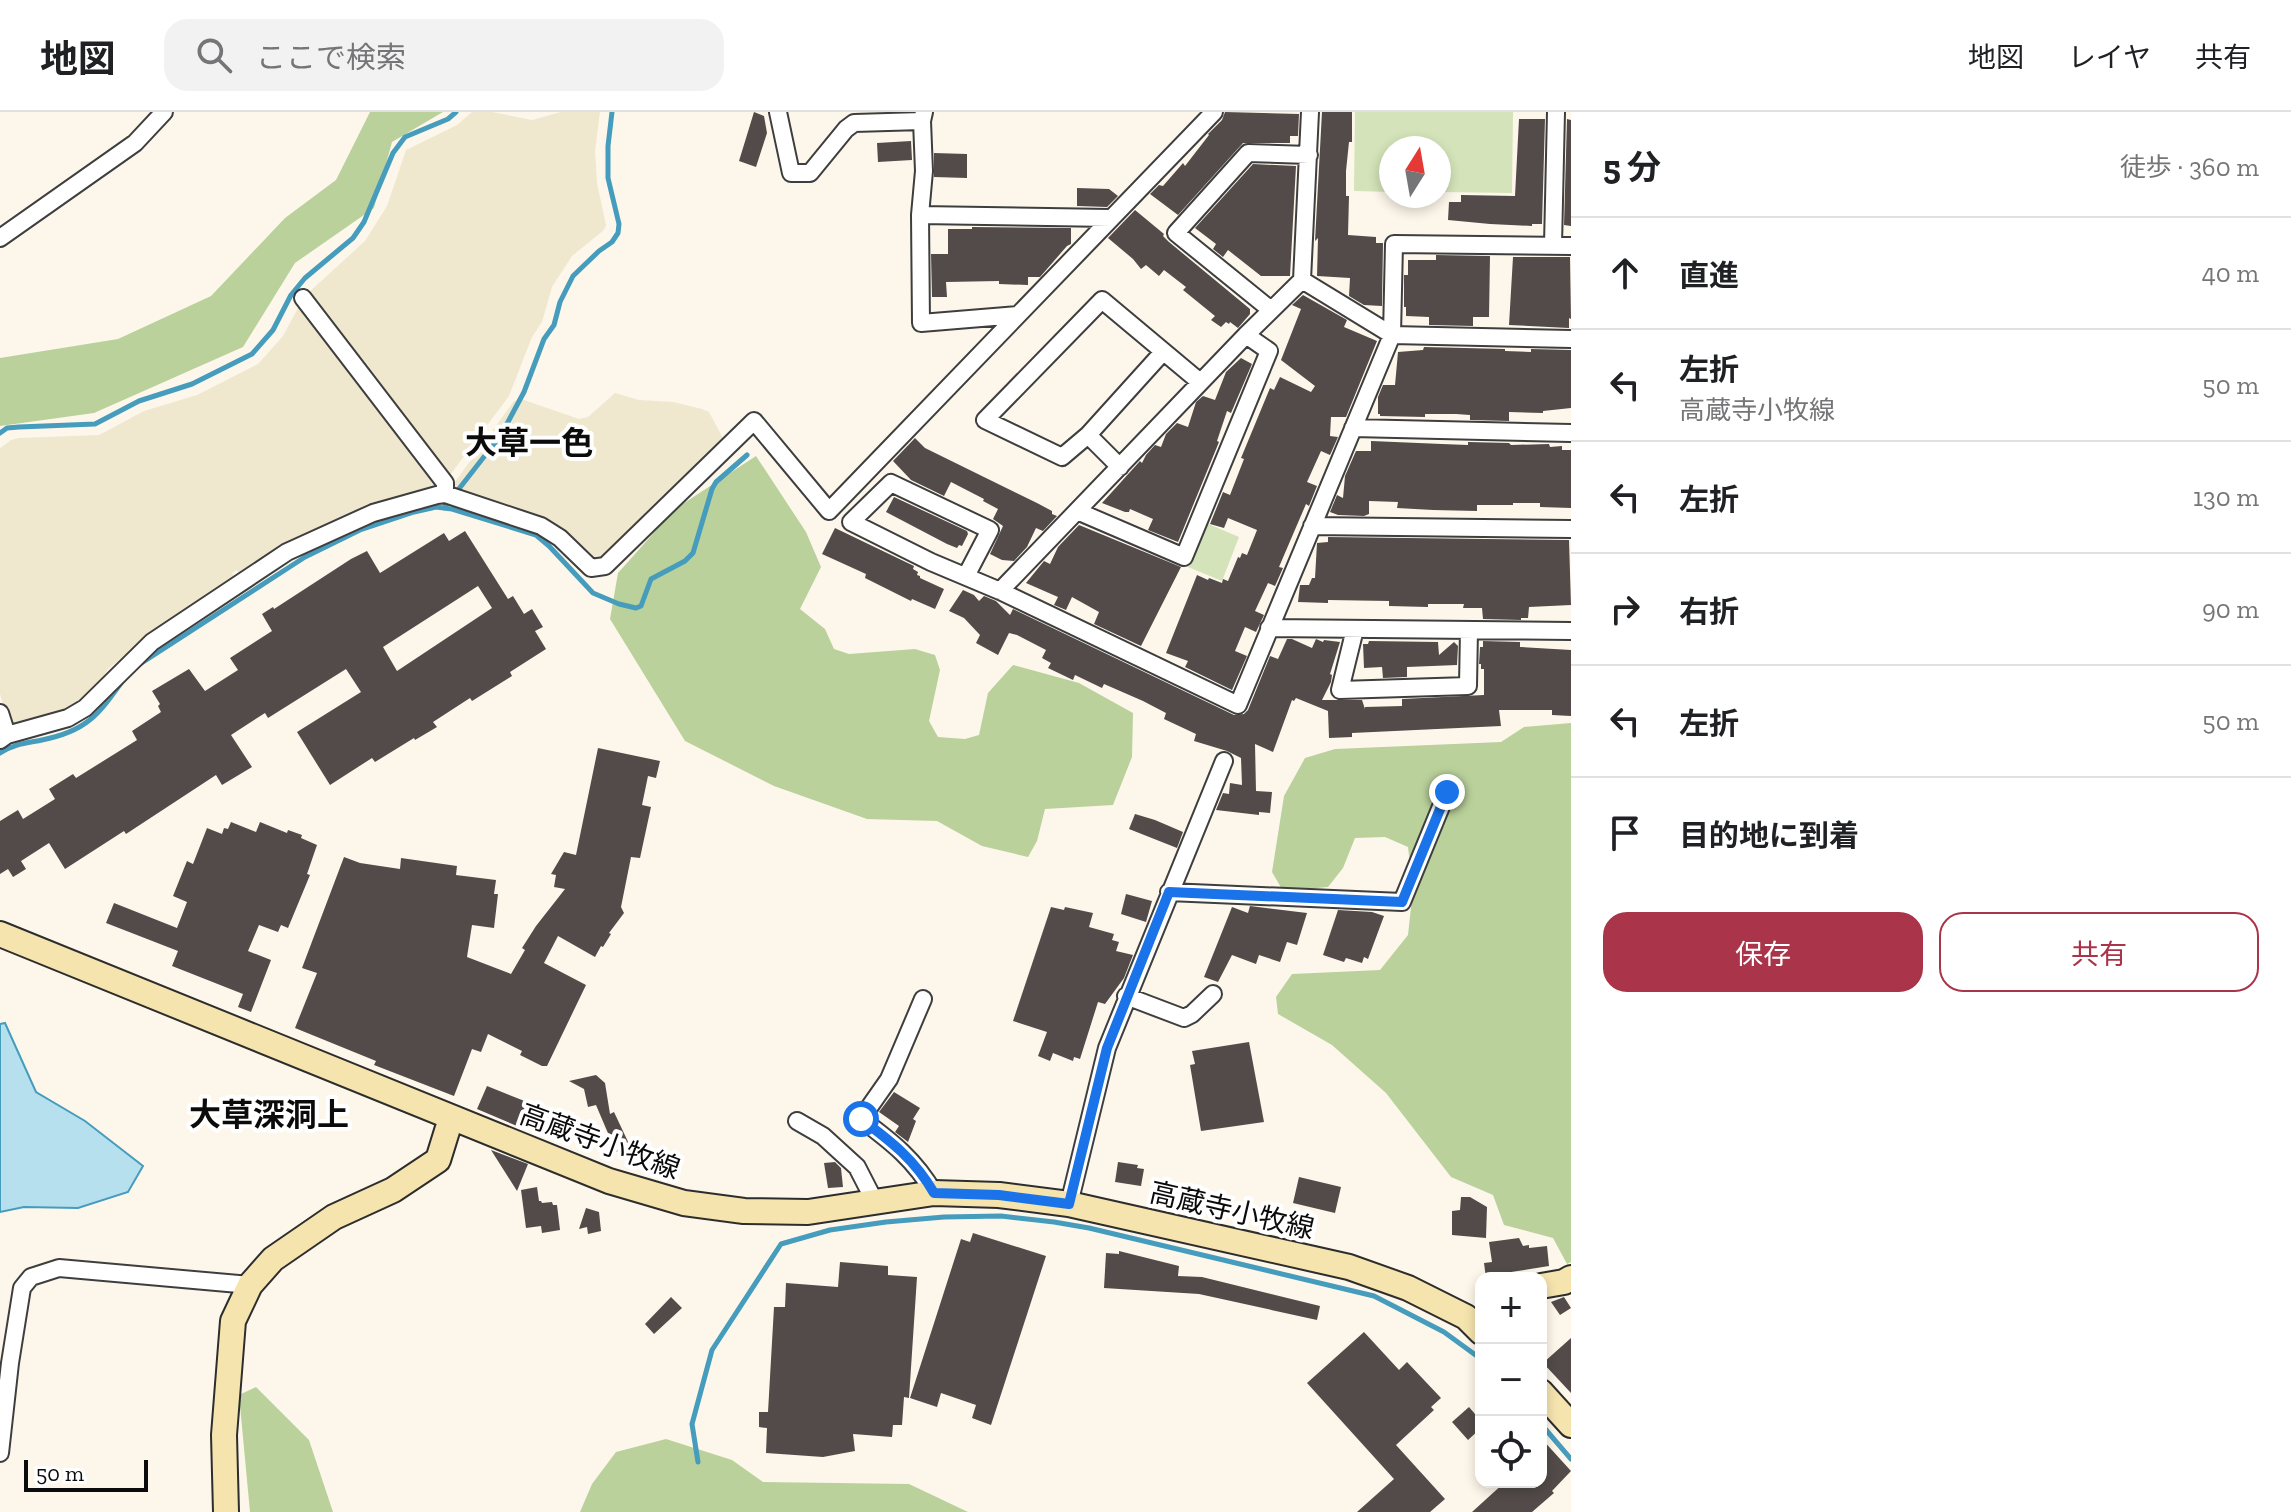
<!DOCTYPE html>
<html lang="ja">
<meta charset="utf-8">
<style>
:root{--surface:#fff;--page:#f2f2f2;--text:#202124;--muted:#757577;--line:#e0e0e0;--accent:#aa3449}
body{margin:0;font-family:"Zilla Slab","Noto Sans JP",serif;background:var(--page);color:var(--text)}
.controls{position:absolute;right:24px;bottom:24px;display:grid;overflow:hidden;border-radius:16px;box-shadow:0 4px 12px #0003}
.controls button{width:72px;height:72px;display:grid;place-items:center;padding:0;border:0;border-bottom:2px solid var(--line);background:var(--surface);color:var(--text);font:40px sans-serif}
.compass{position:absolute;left:1379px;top:24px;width:72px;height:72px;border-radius:50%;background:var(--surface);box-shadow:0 4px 12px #0003;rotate:11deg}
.scale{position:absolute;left:24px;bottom:20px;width:124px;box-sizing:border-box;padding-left:8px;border:4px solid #0b0b0b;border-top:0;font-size:22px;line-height:28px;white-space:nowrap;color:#0b0b0b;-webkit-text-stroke:6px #fff;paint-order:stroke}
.stop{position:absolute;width:24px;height:24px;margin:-18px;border:6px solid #1a73e8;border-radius:50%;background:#fff}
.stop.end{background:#1a73e8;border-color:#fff;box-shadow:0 2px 8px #0008}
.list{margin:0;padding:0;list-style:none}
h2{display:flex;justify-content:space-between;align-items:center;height:104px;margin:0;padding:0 32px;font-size:34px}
h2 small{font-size:26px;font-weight:400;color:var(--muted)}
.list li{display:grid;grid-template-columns:52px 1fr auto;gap:24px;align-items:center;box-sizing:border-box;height:112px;padding:0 32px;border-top:2px solid var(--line)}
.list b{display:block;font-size:30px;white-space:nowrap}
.list p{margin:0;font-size:26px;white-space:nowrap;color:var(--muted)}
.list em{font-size:26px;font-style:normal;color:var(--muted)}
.actions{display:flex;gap:16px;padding:24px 32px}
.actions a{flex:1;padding:18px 0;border:2px solid var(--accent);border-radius:24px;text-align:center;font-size:28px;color:var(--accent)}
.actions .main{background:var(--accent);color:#fff}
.icon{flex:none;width:44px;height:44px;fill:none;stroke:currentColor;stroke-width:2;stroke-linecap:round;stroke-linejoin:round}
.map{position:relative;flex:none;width:1571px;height:1400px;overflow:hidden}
header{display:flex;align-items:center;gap:48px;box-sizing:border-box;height:112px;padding:0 40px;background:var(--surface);border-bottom:2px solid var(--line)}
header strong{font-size:38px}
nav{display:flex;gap:44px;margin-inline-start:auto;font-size:28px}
.search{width:560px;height:72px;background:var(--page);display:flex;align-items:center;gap:20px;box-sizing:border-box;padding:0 28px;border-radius:24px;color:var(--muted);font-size:30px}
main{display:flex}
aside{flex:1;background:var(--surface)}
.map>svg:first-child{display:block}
.farmland{fill:#efe8ce}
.green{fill:#d4e3b9}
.forest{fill:#bad19b}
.water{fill:#b6e0ee;stroke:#469cbc;stroke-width:2}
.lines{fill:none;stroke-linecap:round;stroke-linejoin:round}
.stream{stroke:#469cbc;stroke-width:5}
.building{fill:#524b49;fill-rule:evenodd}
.street-casing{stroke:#3e3e3e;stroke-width:20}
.secondary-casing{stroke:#2d2d2d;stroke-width:28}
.street{stroke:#fff;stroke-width:16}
.secondary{stroke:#f5e4ae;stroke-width:24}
.route{stroke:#1a73e8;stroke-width:10}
.labels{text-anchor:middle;stroke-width:8;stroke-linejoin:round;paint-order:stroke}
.street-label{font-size:28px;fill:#0b0b0b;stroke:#fff}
.quarter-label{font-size:32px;font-weight:bold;fill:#0b0b0b;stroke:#fff}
</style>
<header>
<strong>地図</strong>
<div class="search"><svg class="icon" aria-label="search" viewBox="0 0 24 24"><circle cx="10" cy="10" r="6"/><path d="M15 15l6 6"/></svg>ここで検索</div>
<nav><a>地図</a><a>レイヤ</a><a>共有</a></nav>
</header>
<main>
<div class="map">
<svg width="1571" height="1400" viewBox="0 0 1571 1400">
<rect width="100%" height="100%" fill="#fdf7eb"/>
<path class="farmland" d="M472 0H492L532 8 561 0H600L595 39 597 71 606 113 604 118 572 144 552 175 542 210 532 225 509 284 450 363 442 362 307 182 365 129 387 94 406 38 457 13Z
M299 194H303L441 371 436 379 364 395 318 419 241 466 237 458 232 461 237 469 125 543 108 557 88 589 77 598 13 614 9 611 0 582V336L11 328 19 326 99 323 144 299 197 283 258 252 283 224Z
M615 281 639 288 673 290 702 297 709 300 724 328 598 453 566 427 455 381 452 374 514 289 524 288 579 307 588 305Z"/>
<path class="green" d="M1355 0H1513L1512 81 1439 80V36H1391V80L1354 79Z
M1206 411 1239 425 1222 469 1188 455Z"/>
<path class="forest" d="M370 0H443L392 30 374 96 295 151 243 235 94 301 0 314V246L118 227 211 184 285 106 336 68Z
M756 344 806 420 821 455 800 497 825 517 834 537 849 542 915 537 935 543 940 558 929 609 938 625 965 627 979 623 988 581 1013 553 1079 571 1133 601 1132 645 1113 693 1045 697 1037 729 1028 745 982 734 937 709 867 707 774 674 685 629 610 507 618 461 675 397Z
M1571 611V1150L1567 1152 1553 1126 1504 1113 1493 1083 1451 1065 1386 981 1332 933 1278 902 1276 885 1292 862 1380 858 1408 823 1413 777 1408 735 1385 725 1355 726 1343 756 1328 775 1283 779 1272 760 1284 684 1305 646 1335 637 1501 630 1524 615Z
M256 1275 309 1328 333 1400H250L239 1283Z
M666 1327 732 1348 763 1370 909 1372 968 1400H580L592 1372 616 1340Z"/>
<path class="water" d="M5 911 36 980 85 1009 143 1054 128 1080 78 1096 24 1095 0 1100V912Z"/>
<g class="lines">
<path class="stream" d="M0 321 7 316 19 315 95 312 139 289 192 272 252 242 273 218 291 183 305 166 353 126 364 110 393 41 405 25 448 7 456 0
M444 396 501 323 524 280 544 227 554 213 560 190 573 164 599 139 612 130 618 121 619 112 608 66V34L612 0
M140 552 305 445 360 418 414 400 436 395 452 397 536 423 549 434 593 481 619 492 636 496 641 494 651 467 685 449 693 441 712 377 716 370 747 343
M0 641C13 632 27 631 42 628 87 619 98 603 124 567
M1541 1312 1571 1347
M698 1350 692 1312 712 1238 781 1132 830 1118 886 1110 944 1105 1001 1104 1054 1110 1089 1116 1374 1184 1444 1220 1481 1247"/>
</g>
<path class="building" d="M754 0 764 4 767 21 756 55 739 49Z
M1225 0 1299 2 1298 24H1290V31H1243L1178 103 1150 82 1159 73 1163 74 1183 51 1185 54 1209 23 1208 22 1222 8Z
M1322 0H1352V30H1349L1346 59V84H1349L1348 123 1376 125V131H1383L1382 194 1364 193 1349 184 1350 166 1317 164 1318 126 1315 129Z
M1519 7H1545L1542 112H1532V114L1490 112 1448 108 1449 90H1461V83L1515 84Z
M1567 7 1571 8V114L1564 113Z
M911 29 912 48 878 50 877 31Z
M934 41 967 42V66L934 65Z
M1253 52 1296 54 1290 164H1261L1228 138 1223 145 1213 137 1216 132 1195 116Z
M1077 76 1109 77 1118 84 1107 95 1077 94Z
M1135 98 1164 122 1163 124 1169 130 1250 197V202L1238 216 1230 210 1229 212 1226 210 1221 215 1211 208 1215 204 1183 178 1186 175 1164 158 1159 164 1146 153 1141 157 1133 147 1108 126Z
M972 115 1071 116V132L1067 134 1040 165H1028V173L999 172V169L946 170 947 185H932L931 142H948V117H972Z
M1436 143 1490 144 1489 205H1473V214L1429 213V205L1406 204V195H1404V163H1408V148H1436Z
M1513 145H1570L1571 207 1569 206V216L1509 213Z
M1303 183 1347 208 1344 215 1377 229 1346 305H1331L1330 324 1338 325 1330 343 1321 339 1307 370 1317 374 1309 394 1306 392 1279 455 1283 456 1275 474 1268 471 1255 499 1264 503 1256 520 1245 515 1235 539 1247 544 1232 578 1185 555 1188 549 1166 541 1197 463 1208 468 1209 466 1222 471 1223 467 1228 469 1238 445 1240 446 1242 441 1247 443 1257 418 1228 406 1224 416 1210 412 1223 380 1230 383 1244 347 1241 346 1270 276 1274 278 1280 265 1311 280 1315 274 1281 248 1301 197 1292 193Z
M1424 235 1505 237V239L1531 240V237L1571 238V296L1543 299V301L1509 300V309L1470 308V303L1456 302H1425V305L1380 304V302H1378V285L1383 273H1395L1398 240 1423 238Z
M1241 246 1252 252 1231 301 1227 299 1217 329 1219 330 1178 430 1148 418 1153 407 1130 397 1129 400H1125L1102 391 1140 349 1142 351 1146 343 1155 333 1161 335 1166 322 1177 311 1188 315 1196 290 1203 284 1215 288 1226 260Z
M915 326 925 336 1037 391 1052 399V402L1057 404 1043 419 1036 416 1027 435 1014 449 1002 448 990 442 1003 414 993 407 998 397 983 389 984 387 951 370 944 384 911 368 893 349Z
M1371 329 1442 332 1468 333V330L1509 331 1511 333 1549 332 1550 335 1562 334V338H1571V396L1540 395V391H1513V393H1477V399L1433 398 1397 396 1398 390 1369 389V402L1364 404 1338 403 1330 400 1337 383 1343 386 1345 364 1356 339H1371Z
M894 385 967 419 968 422 962 434 959 433 957 436 947 432 886 400Z
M1079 413 1181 455 1141 534 1094 512 1099 500 1072 485 1066 498 1054 493 1058 485 1026 471 1044 449 1050 452 1058 435Z
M835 416 914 454 913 457 918 460 917 463 920 464V466L944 477 935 497 912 487 911 489 865 466 866 462 822 442Z
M465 419 508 487 513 484 524 502 532 497 543 515 535 519 546 537 510 560 512 564 472 589 470 586 433 610 437 615 415 628 414 626 375 650 372 646 330 673 297 620 361 580 346 557 268 606 265 601 231 623 252 655 222 673 216 663 126 722 124 719 65 757 49 731 21 749 26 757 13 765 8 757 0 762V709L18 698 23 707 55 687 49 677 73 662 76 666 137 628 132 619 161 600 158 594 160 592 152 579 189 557 205 579 238 558 230 546 272 519 262 502 273 495 274 497 351 447 367 439 380 461 444 421 449 429ZM478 474 492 496 397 559 383 535Z
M1328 425 1569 428 1571 493 1529 495 1528 506H1521V508L1483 507 1482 496H1463L1464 492H1428V495L1389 494V489L1328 488V491L1298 490 1300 473H1309L1312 466H1315L1317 431 1328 430Z
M963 478 974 483 979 489 984 484 996 489 1010 503 1013 497 1234 603 1244 602 1248 598 1270 544 1278 547 1287 527H1292L1312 536 1316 527 1323 530 1324 528 1340 530 1330 562 1332 563 1331 570 1322 588H1362L1365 597V595L1402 594V587L1484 583V557H1481V552H1479L1480 535H1483V529L1520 530V535L1571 538V604L1552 603V598H1499L1501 614 1352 621V625L1329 626 1328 599 1296 586 1294 589 1292 588 1273 640 1255 632 1256 679 1272 680 1270 701 1259 700V703L1216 698 1223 681 1229 682 1230 671 1242 673 1241 646 1227 639 1194 629 1196 622 1164 607 1166 601 1143 589 1104 572 1102 576 1075 563 1073 568 1048 556 1051 551 1042 546 1046 538 1017 523 1009 521 998 543 976 531 980 523 964 506 949 499Z
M1369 529 1438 530 1439 543 1454 530 1458 534 1457 553 1407 555V565L1383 566 1382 555 1364 556 1363 532H1368Z
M598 636 660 649 656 666 648 664 642 693 651 695 640 746 631 745 621 795 624 801 609 821 611 822 603 835 601 834 595 845 558 824 544 851 586 873 547 954H542L520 943 522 939 488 922 481 940 472 937 454 984 374 953 376 949 295 916 317 861 302 856 344 745 360 751 400 757 401 746 457 754 456 763 496 768 494 782H498L494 816 472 813 467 845 511 862 525 838 522 836 536 814 565 777 554 775 556 763 551 762 564 740 576 743Z
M1135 702 1155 708 1183 720 1177 736 1129 717Z
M231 710 256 720 260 710 287 721 288 718 302 723 301 726 317 733 307 762 310 763 288 816 281 813 278 820 259 813 248 839 271 848 251 900 238 895 243 882 172 854 178 839 106 811 114 791 177 816 187 790 173 784 187 749 193 752 207 716 222 722 224 716 228 717Z
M1126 782 1152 789 1146 810 1121 802Z
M1250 794 1307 801 1297 833 1287 830 1280 850 1259 843 1256 852 1232 843 1218 870 1204 865 1232 795 1248 801Z
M1051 795 1064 798 1065 795 1093 801 1089 815 1114 822 1112 828 1119 830 1116 839 1133 843 1124 866 1105 892 1098 890 1080 947 1074 945 1073 949 1053 941 1050 949 1038 944 1047 920 1013 909Z
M1338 798 1372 800 1384 804 1368 847 1364 845 1362 851 1346 846 1344 850 1323 843Z
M1249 930 1264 1010 1201 1019 1190 953 1195 952 1192 939Z
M596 963 605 971 610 1002 614 1000 630 1034 616 1040 596 993 588 995 584 977 569 969Z
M487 974 527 990 517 1014 477 997Z
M894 980 920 996 913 1007 916 1009 908 1030 895 1020 899 1014 879 1000Z
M491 1038 528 1052 517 1079Z
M835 1050 841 1056 843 1075 828 1076 824 1051Z
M1118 1050 1138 1053 1137 1056 1144 1057 1141 1074 1115 1070Z
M1299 1065 1341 1075 1335 1101 1293 1091Z
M537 1075 539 1089H541L542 1091 552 1090 553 1093H557L560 1118 542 1121 541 1114 526 1116 521 1078Z
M1461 1085H1470L1487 1095 1486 1126 1452 1123V1099L1460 1098Z
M586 1096 599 1100 601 1119 588 1122 587 1115 579 1117Z
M973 1121 1046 1144 991 1313 972 1306 976 1293 941 1281 937 1295 910 1286 961 1127 970 1130Z
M1519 1126 1523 1134 1529 1133V1136L1547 1134 1549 1154 1505 1161 1506 1166H1486L1484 1151 1492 1150 1489 1130Z
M1119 1139 1179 1154 1178 1164 1202 1165 1320 1194 1317 1208 1199 1182 1104 1176 1106 1141 1119 1142Z
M840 1150 888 1154V1163L917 1165 909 1286 904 1285 902 1313H893L892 1325 853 1322 855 1339 823 1345 766 1341 767 1316 759 1315V1300H768L774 1195H785L786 1171 838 1175Z
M671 1185 682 1196 654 1222 645 1212Z
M1564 1185 1571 1196 1560 1203 1551 1190Z
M1364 1220 1399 1258 1407 1250 1441 1286 1431 1295 1434 1298 1396 1333 1445 1387 1430 1400H1357L1394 1367 1307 1271Z
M1571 1226V1281L1543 1251Z
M1469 1295 1481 1309V1316L1468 1328 1452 1310Z
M1541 1326 1571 1359 1552 1379 1554 1381 1532 1400H1472L1505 1370H1541Z"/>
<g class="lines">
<g class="street-casing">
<path id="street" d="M778 0 791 61H810L846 17 854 11 922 9
M924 0 922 9 924 59 920 103 921 211 1018 203
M1310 0 1302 168 1392 223 1571 227
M920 103 1110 106
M0 126 135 31 164 0
M1553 133 1556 0
M303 186 445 371V382
M1271 198 1176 121 1248 41 1309 43
M1353 316 1571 321
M1088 323 1163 240
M1120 355 1088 323 1062 345 985 308 1102 188 1200 270
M1077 399 1184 445 1269 239 1246 223
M1312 414 1571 417
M966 464 990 418 891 371 851 410 931 450 1000 479 1238 593 1392 223 1394 132 1571 134
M1000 479 1246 223 1302 168
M1269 516 1571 519
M1355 517 1340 578 1468 574 1469 518
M0 601 7 623
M0 628 7 623 68 606 85 596 152 530 287 440 373 401 437 383 445 382 541 414 560 426 591 456 605 454 754 309 829 399 1214 0
M1169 780 1402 790 1447 680
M1126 884 1184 906 1192 902 1213 882
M923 887 889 967 861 1007C892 1030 915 1048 934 1081
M797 1009 823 1024 857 1055 875 1090
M1069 1092 1107 936 1224 649
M0 1341 10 1251 22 1176 31 1165 59 1156 250 1173"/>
</g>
<g class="secondary-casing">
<path id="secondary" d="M0 822 609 1069 684 1091 744 1099 808 1100 934 1081 999 1083 1069 1092 1349 1155 1408 1176 1466 1205 1481 1220
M1541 1174 1564 1170 1571 1166
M1541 1280 1571 1313
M226 1400 224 1323 233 1209 250 1173 273 1147 334 1105 393 1078 438 1048 451 1006"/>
</g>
<use href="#street" class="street"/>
<use href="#secondary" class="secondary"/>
</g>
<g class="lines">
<path class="route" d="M861 1007C892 1030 915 1048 934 1081L999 1083 1069 1092 1107 936 1169 780 1402 790 1447 680"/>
</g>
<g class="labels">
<g class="street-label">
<text transform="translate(600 1029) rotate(20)" y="10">高蔵寺小牧線</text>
<text transform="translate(1232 1098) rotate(13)" y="10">高蔵寺小牧線</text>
</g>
<g class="quarter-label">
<text x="529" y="342">大草一色</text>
<text x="269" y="1014">大草深洞上</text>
</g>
</g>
</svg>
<div class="controls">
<button>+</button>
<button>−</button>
<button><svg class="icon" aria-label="locate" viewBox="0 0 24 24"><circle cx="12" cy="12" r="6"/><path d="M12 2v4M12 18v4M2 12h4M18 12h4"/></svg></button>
</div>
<svg class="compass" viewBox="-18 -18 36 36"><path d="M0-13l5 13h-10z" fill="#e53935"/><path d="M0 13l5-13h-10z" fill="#757577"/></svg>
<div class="scale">50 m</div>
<div class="stop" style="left:861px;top:1007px"></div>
<div class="stop end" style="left:1447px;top:680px"></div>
</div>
<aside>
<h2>5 分<small>徒歩 · 360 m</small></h2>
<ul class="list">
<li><svg class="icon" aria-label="ahead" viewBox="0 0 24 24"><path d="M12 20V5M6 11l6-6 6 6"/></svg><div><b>直進</b></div><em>40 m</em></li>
<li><svg class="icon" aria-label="left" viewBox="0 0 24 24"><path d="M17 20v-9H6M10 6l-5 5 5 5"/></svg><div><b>左折</b><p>高蔵寺小牧線</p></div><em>50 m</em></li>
<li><svg class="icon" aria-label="left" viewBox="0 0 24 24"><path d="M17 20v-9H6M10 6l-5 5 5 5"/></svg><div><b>左折</b></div><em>130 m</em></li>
<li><svg class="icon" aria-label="right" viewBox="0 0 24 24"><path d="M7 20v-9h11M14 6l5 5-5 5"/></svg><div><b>右折</b></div><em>90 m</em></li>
<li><svg class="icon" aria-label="left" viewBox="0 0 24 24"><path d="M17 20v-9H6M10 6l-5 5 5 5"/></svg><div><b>左折</b></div><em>50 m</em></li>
<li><svg class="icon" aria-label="arrive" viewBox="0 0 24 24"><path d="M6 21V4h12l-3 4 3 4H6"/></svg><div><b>目的地に到着</b></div></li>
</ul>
<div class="actions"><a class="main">保存</a><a>共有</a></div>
</aside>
</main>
